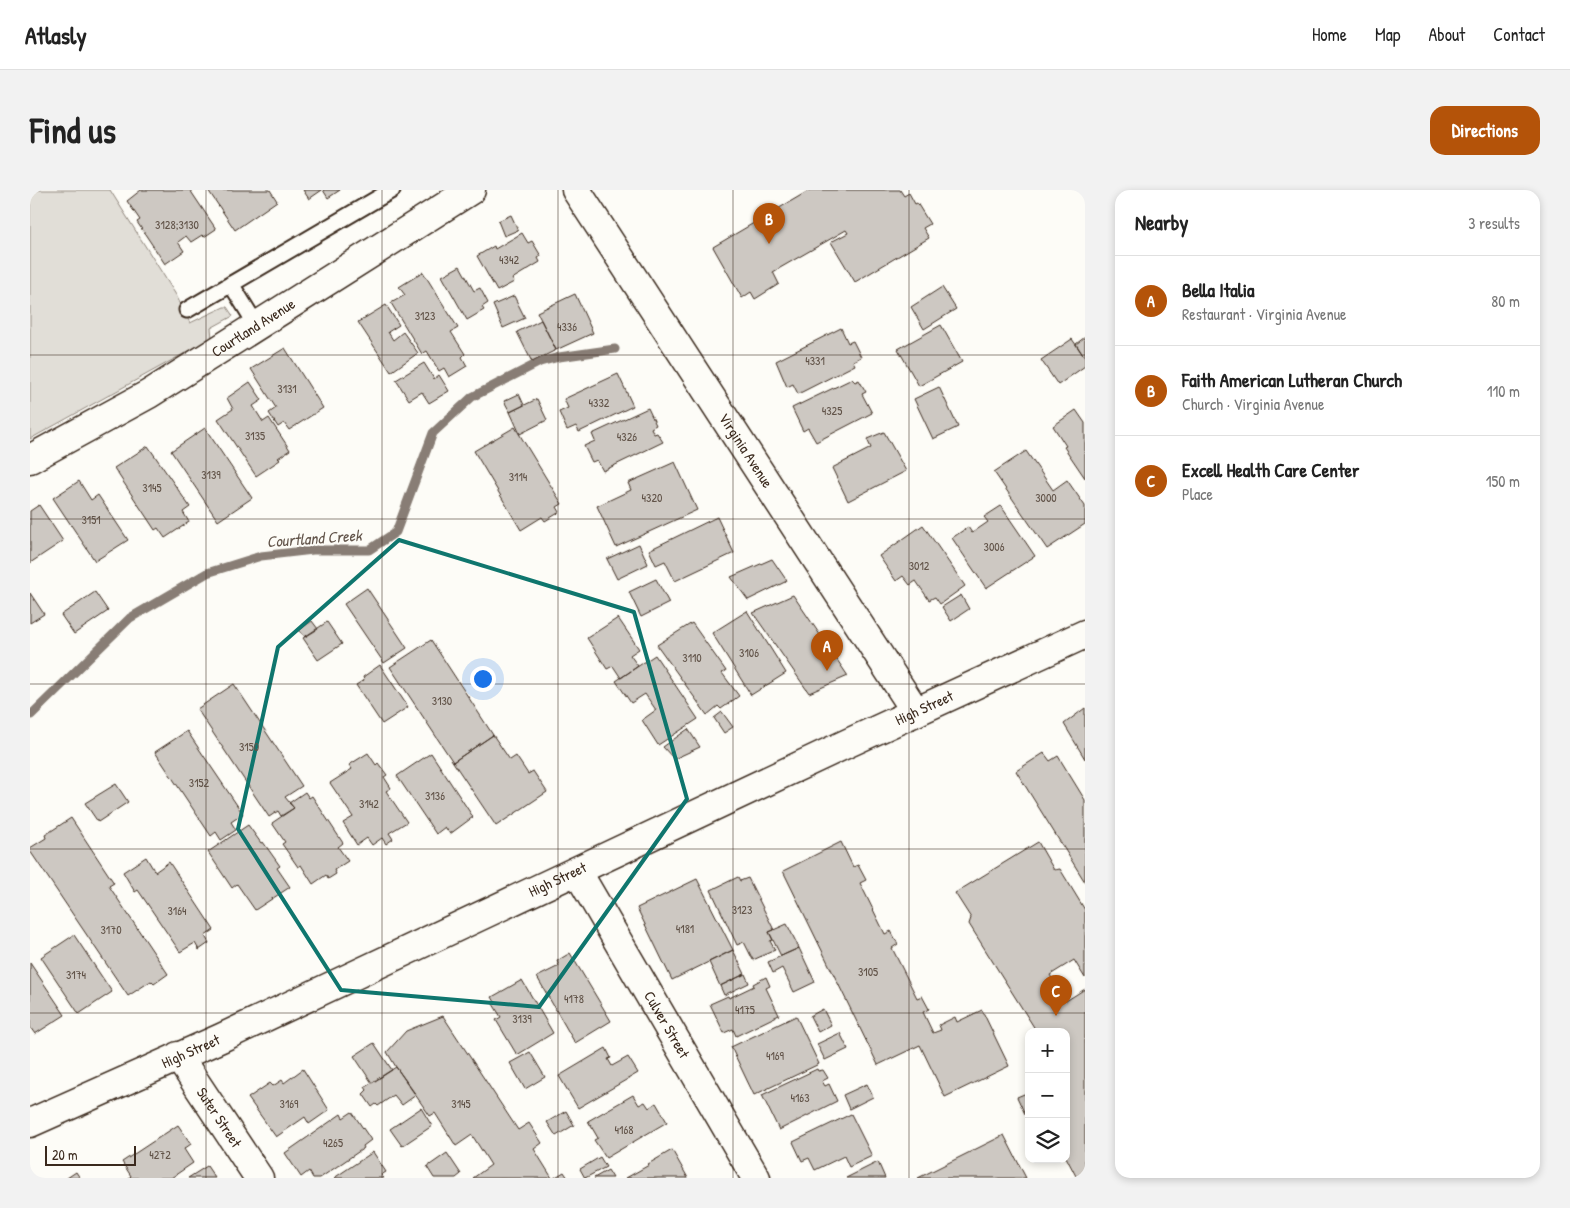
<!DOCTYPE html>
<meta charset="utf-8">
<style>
:root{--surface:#fff;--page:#f2f2f2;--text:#222;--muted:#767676;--line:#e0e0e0;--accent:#b45309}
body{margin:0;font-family:"Patrick Hand",sans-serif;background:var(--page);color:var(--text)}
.controls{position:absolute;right:15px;bottom:15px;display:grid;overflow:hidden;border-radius:10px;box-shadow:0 2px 8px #0003}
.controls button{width:45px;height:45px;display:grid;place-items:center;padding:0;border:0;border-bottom:1px solid var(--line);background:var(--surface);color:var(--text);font:25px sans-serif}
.scale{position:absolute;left:15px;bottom:12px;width:91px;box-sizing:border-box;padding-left:5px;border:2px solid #3b2a1e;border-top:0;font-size:14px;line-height:18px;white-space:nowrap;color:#3b2a1e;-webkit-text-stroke:4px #fdfcf7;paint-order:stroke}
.you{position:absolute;left:452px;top:488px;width:18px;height:18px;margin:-12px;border:4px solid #fff;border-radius:50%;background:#1a73e8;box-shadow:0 0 0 8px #1a73e833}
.badge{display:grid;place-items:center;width:32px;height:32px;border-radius:50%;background:var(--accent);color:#fff;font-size:16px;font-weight:700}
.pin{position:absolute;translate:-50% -41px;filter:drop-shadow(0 1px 2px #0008)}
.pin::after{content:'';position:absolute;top:26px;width:18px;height:15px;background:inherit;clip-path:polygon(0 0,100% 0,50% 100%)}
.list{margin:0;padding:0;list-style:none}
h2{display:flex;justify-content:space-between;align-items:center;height:65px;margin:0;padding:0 20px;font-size:21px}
h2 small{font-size:16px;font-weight:400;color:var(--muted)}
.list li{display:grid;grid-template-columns:32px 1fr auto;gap:15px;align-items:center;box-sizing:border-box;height:90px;padding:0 20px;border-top:1px solid var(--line)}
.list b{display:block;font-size:19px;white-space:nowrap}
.list p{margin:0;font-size:16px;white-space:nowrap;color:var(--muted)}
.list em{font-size:16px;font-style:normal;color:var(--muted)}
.icon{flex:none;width:28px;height:28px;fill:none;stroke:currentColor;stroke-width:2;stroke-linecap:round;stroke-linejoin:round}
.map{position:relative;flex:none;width:1055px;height:988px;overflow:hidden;border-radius:15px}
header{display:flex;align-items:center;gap:30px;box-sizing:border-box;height:70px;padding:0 25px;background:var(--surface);border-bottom:1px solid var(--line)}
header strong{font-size:24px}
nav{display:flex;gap:28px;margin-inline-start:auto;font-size:18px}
.intro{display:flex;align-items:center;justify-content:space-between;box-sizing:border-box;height:120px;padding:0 30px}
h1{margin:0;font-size:35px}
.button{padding:12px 22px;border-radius:15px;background:var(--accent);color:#fff;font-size:18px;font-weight:700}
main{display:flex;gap:30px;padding:0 30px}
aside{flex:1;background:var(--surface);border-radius:15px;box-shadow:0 2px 8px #0003}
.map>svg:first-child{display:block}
.green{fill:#e1ded7;stroke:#8e847a}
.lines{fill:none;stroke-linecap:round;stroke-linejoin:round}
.stream{stroke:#887d74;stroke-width:9}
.building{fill:#cdc8c2;stroke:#3b2a1e}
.lane-casing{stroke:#3b2a1e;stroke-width:19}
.street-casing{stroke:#3b2a1e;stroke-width:31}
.secondary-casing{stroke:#3b2a1e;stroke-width:31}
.lane{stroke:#fdfcf7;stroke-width:15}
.street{stroke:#fdfcf7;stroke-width:28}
.secondary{stroke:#fdfcf7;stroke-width:28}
.marked{fill:none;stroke:#0f766e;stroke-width:4;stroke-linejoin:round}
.grid{fill:none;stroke:#3b2a1e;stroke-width:1;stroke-opacity:0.55}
.labels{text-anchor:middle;stroke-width:4;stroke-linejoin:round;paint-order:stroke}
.number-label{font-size:12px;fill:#605247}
.street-label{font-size:15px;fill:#3b2a1e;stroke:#fdfcf7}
.water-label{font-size:16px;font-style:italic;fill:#615349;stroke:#fdfcf7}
</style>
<header>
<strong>Atlasly</strong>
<nav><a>Home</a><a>Map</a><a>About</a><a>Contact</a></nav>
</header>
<div class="intro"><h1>Find us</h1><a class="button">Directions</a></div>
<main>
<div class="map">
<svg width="1055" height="988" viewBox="0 0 1055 988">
<rect width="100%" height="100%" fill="#fdfcf7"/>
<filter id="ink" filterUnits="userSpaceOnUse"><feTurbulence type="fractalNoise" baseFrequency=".02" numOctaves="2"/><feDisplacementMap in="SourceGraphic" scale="10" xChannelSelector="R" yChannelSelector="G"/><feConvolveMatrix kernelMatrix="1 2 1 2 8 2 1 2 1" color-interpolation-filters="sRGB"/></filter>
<g filter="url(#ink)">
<path class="green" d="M0 0H80L146 105 160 133 194 117H197L203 126 181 138 182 148 0 249Z"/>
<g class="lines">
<path class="stream" d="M1 525 100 428 177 383 231 366 283 360H339L366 342 403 243 442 207 510 172 529 167 585 159"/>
</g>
<path class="building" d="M111 0H160L186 39 174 47 172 45 161 52 156 46 148 52 154 61 135 74 107 32 110 30 97 11Z
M178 0H240L247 11 205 40Z
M273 0H292L279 9Z
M293 0H310L298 8Z
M780 0H870L874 6 879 3 885 14 887 13 900 34 893 38 899 48 825 92 801 52 818 43 816 40 743 82 749 94 725 109 721 102 712 108 683 57Z
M481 25 488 40 474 46 468 31Z
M492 43 498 53 502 51 511 66 508 68 510 72 482 89 484 92 467 101 447 66 464 56 465 59Z
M430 76 444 101 450 98 458 113 452 117 454 120 437 130 412 86Z
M393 82 428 138 421 142 435 164 432 167 437 176 419 187 414 178 409 181 397 161 392 164 361 113 375 105 369 97Z
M912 97 926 119 894 139 881 117Z
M545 104 563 143 526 160 507 122Z
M484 106 495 128 473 138 463 115Z
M356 115 369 135 358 142 363 150 373 142 388 163 361 182 328 132Z
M511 130 526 160 502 172 487 142Z
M911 135 932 172 889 196 868 159Z
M811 138 818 153 823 151 831 167 823 171 825 175 768 204 763 194 757 197 746 171Z
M1055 147V168L1046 154Z
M1042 149 1055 168V176L1028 195 1011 170Z
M255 158 293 218 259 240 254 233 248 237 239 223 246 218 221 179Z
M394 173 404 189 409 185 419 201 399 213 392 202 379 210 366 190Z
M588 184 603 216 549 242 546 236 537 240 529 222 538 218 534 209Z
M822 189 825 192 829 190 836 202 832 204 842 223 786 252 778 238 773 241 762 218Z
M220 192 232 210 223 216 233 232 239 228 260 260 248 268 250 270 226 286 188 229 203 219 197 208Z
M909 197 928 237 903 249 884 209Z
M489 204 494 215 480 222 474 211Z
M507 209 517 230 490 244 480 222Z
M618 218 626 235 621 238 624 244 627 243 633 252 573 281 567 270 562 272 554 256 565 251 562 244Z
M1046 220 1055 233V288L1034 257 1036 256 1023 236Z
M485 237 532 314 527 317 530 322 515 331 512 327 491 340 444 261Z
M175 238 222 308 188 331 141 261Z
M854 242 876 281 818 311 802 278 841 258 837 249Z
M118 256 160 317 153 322 159 332 135 348 128 338 125 340 84 278Z
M996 261 1023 300 1037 290 1055 316V334L1017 359 964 282Z
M645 272 667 320 586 357 567 316 601 300 598 293Z
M49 291 61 310 68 305 98 350 65 371 23 308Z
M9 315 33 351 0 373V321Z
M971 316 1005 366 956 398 922 348 938 337 942 343 958 332 954 327Z
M687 327 704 363 645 391 635 371 626 375 619 360Z
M893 335 935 396 910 414 905 407 899 410 886 391 880 395 873 386 866 391 849 366Z
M609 354 618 374 587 389 577 369Z
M742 369 757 391 718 410 701 387Z
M626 389 639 413 611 427 599 402Z
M337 398 377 458 354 473 314 414Z
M65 402 78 421 44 444 31 425Z
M0 403 14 424 0 433Z
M763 405 818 486 779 503 723 423Z
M931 405 939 419 921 431 912 417Z
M717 421 756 483 721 505 682 443Z
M588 428 609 459 600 465 608 476 591 488 583 476 577 479 557 448Z
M282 431 288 439 275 447 269 440Z
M297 432 312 454 288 470 273 448Z
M662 433 696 481 692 483 709 506 691 519 688 516 677 525 627 455Z
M401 450 463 545 423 572 360 477Z
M625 465 668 529 628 555 612 530 626 520 615 504 601 513 586 491Z
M350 475 378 517 352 534 326 495 334 490 333 487Z
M204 494 272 596 255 607 264 618 251 626 248 621 239 627 167 519Z
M1055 518V569L1034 534Z
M692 522 703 537 694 543 684 528Z
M658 539 670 557 644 569 633 557Z
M157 541 213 624 201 632 206 640 191 650 186 642 181 646 125 562Z
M463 545 480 570 486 566 498 584 503 581 517 602 466 636 423 572Z
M338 563 346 575 348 573 357 585 354 587 361 598 356 601 377 632 359 643 363 649 356 654 352 648 342 655 337 648 327 655 313 633 323 627 300 593 322 579 319 575Z
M401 563 443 627 420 644 415 637 406 644 367 586Z
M1014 563 1020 571 1028 566 1055 610V692L986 581Z
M86 594 98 612 68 632 55 613Z
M275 602 279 608 282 606 313 653 308 657 318 671 304 680 306 684 298 689 296 685 283 694 271 675 268 677 252 654 255 652 242 633 264 618 259 613Z
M41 628 84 693 79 696 138 784 124 794 121 791 98 806 0 661V658L16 648 15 645Z
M218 635 231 653 233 652 250 676 247 678 260 697 225 720 207 694 202 698 178 662Z
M811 652 823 677 828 675 836 690 830 693 855 744 861 741 868 754 862 758 887 808 892 806 899 819 893 822 903 843 911 840 909 835 925 827 927 832 952 820 979 876 915 907 890 855 848 875 753 681Z
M1008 652 1024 680 1030 679 1055 720V788L1044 770 1020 785 1036 811 1055 799V984L1047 988 1036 967V842H1007L939 734 941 728 925 703Z
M116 667 125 682 139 672 184 740 175 746 179 753 169 760 165 753 150 762 108 700 105 702 93 682Z
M708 687 710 691 718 688 744 740 739 742 743 750 740 751 745 760 723 770 714 752 707 755 681 700Z
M667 689 703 760 642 790 607 718Z
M757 734 769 758 751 766 739 742Z
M44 745 82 802 49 824 11 767Z
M769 758 785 792 764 802 752 778 743 783 738 772Z
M703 760 715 784 690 796 679 772Z
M540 763 581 831 545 853 507 787 529 776 527 771Z
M0 773 35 825 5 844 0 837Z
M715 784 719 793 694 805 690 796Z
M736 787 740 796 736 798 749 825 706 846 703 839 694 843 680 814 698 806 699 808 724 796 723 794Z
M492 790 523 843 487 865 466 830 471 827 463 814 465 812 462 807Z
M793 819 801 835 788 842 780 826Z
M413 826 488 940 499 933 512 953 504 959 522 988H443L461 975 442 945 426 956 405 923 400 926 366 877 357 862 376 841Z
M766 826 789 874 724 905 701 857Z
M810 843 818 859 795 870 787 854Z
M344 853 362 880 342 893 324 866Z
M576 858 581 868 578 869 582 876 598 867 608 883 548 918 529 886Z
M500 862 515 887 495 899 480 873Z
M366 877 386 905 372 915 364 905 348 916 346 914 342 917 333 904 337 900 335 897Z
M273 879 299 920 279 934 275 927 246 947 218 908 240 893 243 896 252 890 254 893Z
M787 879 788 881 793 880 798 888 792 891 795 896 799 894 807 911 749 940 732 905Z
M837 894 843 907 819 919 813 905Z
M999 902V922L995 924 987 907Z
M603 905 609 915 615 912 619 918 626 913 637 932 576 968 564 950 568 948 558 931Z
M391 918 402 936 372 956 360 939Z
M536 921 544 935 526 946 517 932Z
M322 922 341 950 333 956 334 958 290 988H283L279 981 271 987 255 963 311 924 313 928Z
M821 924 842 966 819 977 814 966 785 980 779 968 772 971 763 952Z
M148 935 161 954 154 959 163 973 141 988H99L101 986 92 972Z
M974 945 996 988H888Z
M642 960 658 988H596L619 975 618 974Z
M343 962 356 982 351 985 354 988H304Z
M417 963 431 984 426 988H404L397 977Z
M570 967 576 977 555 988 550 979Z
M848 972 855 988H816Z
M177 976 185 988H158Z
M578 980 583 988H564Z
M46 982 50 988H37Z
M534 982 538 988H524Z"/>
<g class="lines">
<g class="lane-casing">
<path id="lane" d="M201 94 227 136
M157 120 362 0"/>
</g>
<g class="street-casing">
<g id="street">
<path id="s1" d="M546 0 886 522"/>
<path id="s2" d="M0 269 119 204 441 0"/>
<path id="s3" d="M547 681 726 988"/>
<path id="s4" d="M148 866 229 988"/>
</g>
</g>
<g class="secondary-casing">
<g id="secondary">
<path id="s5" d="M0 933 191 848 816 554 1055 444"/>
</g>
</g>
<use href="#lane" class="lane"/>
<use href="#street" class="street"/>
<use href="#secondary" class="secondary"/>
</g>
</g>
<path class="marked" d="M369 350 604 422 657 609 509 817 311 800 208 639 248 457Z"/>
<path class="grid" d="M176 0V988M352 0V988M528 0V988M703 0V988M879 0V988M0 165H1055M0 329H1055M0 494H1055M0 659H1055M0 823H1055"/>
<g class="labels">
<g class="number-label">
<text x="147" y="39">3128;3130</text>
<text x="479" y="74">4342</text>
<text x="395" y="130">3123</text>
<text x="537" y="141">4336</text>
<text x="785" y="175">4331</text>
<text x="257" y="203">3131</text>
<text x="569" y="217">4332</text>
<text x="802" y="225">4325</text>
<text x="225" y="250">3135</text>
<text x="597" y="251">4326</text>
<text x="181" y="289">3139</text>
<text x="488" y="291">3114</text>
<text x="122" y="302">3145</text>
<text x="622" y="312">4320</text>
<text x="1016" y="312">3000</text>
<text x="61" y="334">3151</text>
<text x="964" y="361">3006</text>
<text x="889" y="380">3012</text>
<text x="719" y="467">3106</text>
<text x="662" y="472">3110</text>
<text x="412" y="515">3130</text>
<text x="219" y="561">3150</text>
<text x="169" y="597">3152</text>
<text x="405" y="610">3136</text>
<text x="339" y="618">3142</text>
<text x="712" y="724">3123</text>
<text x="147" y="725">3164</text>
<text x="655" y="743">4181</text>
<text x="81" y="744">3170</text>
<text x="838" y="786">3105</text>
<text x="46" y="789">3174</text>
<text x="544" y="813">4178</text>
<text x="715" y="824">4175</text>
<text x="492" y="833">3139</text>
<text x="745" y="870">4169</text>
<text x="770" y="912">4163</text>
<text x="259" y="918">3169</text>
<text x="431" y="918">3145</text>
<text x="594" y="944">4168</text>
<text x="303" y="957">4265</text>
<text x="130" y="969">4272</text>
</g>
<g class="street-label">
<text dy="5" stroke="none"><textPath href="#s2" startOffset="259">Courtland Avenue</textPath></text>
<text dy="5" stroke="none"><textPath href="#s1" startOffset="311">Virginia Avenue</textPath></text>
<text dy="5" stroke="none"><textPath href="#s5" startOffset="986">High Street</textPath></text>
<text dy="5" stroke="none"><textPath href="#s5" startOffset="581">High Street</textPath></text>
<text dy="5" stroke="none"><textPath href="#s3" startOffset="178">Culver Street</textPath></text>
<text dy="5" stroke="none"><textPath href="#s5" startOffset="176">High Street</textPath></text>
<text dy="5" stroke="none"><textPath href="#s4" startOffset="74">Suter Street</textPath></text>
</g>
<g class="water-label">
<text transform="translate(284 348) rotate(-4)" y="6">Courtland Creek</text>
</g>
</g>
</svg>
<div class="controls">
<button>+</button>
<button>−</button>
<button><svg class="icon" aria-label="layers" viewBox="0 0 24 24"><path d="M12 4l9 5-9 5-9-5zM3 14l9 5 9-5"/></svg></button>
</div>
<div class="scale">20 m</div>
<div class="you"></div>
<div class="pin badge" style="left:797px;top:481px">A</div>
<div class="pin badge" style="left:739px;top:54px">B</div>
<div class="pin badge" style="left:1026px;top:826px">C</div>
</div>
<aside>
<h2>Nearby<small>3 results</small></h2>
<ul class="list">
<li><span class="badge">A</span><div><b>Bella Italia</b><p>Restaurant · Virginia Avenue</p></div><em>80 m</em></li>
<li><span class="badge">B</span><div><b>Faith American Lutheran Church</b><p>Church · Virginia Avenue</p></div><em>110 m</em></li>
<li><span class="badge">C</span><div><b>Excell Health Care Center</b><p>Place</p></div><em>150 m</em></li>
</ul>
</aside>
</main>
